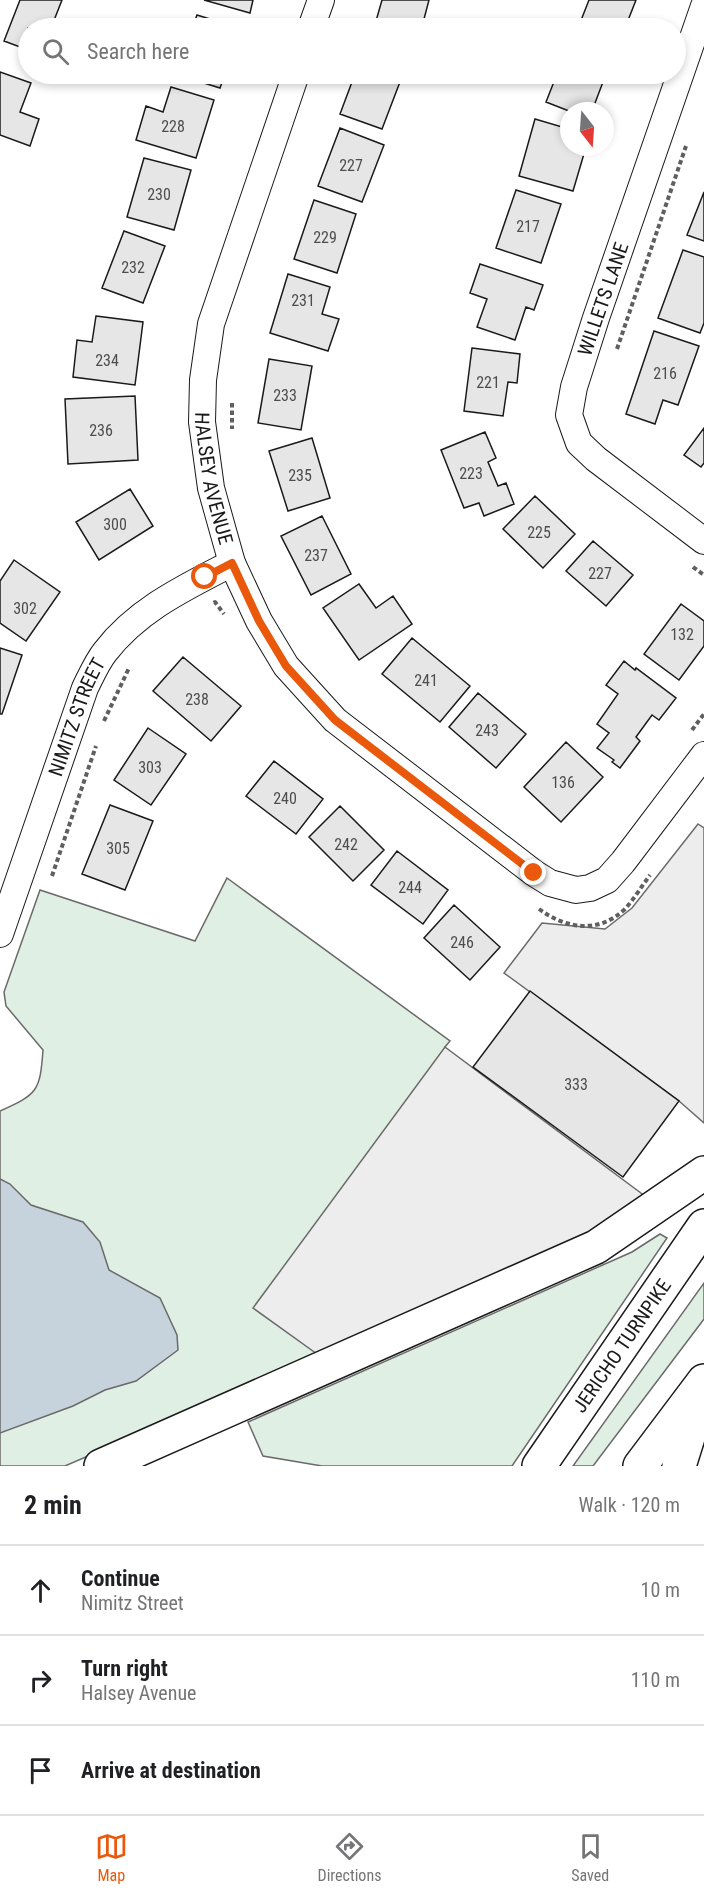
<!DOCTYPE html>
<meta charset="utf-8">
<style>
:root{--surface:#fff;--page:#f6f6f6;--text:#202124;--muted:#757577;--line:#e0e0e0;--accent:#ea580c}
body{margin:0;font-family:"Roboto Condensed",sans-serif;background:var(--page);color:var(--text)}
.compass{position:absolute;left:560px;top:102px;width:54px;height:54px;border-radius:50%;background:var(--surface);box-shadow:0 3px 9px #0003;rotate:163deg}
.stop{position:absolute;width:18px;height:18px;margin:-14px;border:4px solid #ea580c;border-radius:50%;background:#fff}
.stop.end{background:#ea580c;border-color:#fff;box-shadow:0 2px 6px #0008}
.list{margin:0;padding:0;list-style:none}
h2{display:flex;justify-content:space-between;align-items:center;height:78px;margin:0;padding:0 24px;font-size:26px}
h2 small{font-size:20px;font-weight:400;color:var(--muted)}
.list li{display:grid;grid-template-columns:39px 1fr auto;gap:18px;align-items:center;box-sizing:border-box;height:90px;padding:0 24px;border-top:2px solid var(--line)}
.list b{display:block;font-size:22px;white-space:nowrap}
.list p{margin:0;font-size:20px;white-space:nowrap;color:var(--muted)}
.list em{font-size:20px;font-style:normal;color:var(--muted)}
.icon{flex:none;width:33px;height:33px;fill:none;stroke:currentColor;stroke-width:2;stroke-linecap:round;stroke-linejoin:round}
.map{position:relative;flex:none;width:704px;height:1466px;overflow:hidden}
.search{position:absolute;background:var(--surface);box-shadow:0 3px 9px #0003;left:18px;right:18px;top:18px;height:66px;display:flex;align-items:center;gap:15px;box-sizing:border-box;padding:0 21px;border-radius:33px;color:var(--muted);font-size:22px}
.sheet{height:348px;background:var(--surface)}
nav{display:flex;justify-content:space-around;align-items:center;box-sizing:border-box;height:84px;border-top:2px solid var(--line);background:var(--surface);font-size:16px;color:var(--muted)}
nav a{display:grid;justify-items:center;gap:3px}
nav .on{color:var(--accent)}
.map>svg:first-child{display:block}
.green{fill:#e0efe3;stroke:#6a6a6a;stroke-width:1.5}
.parking{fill:#ededed;stroke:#6a6a6a;stroke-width:1.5}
.water{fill:#c6d2dc;stroke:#6a6a6a;stroke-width:1.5}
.building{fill:#e6e6e6;stroke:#1a1a1a;stroke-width:1.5}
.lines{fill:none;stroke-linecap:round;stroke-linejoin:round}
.minor-casing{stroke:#1a1a1a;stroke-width:28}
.primary-casing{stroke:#1a1a1a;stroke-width:36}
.path{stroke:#5f5f5f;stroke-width:4;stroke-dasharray:4.5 3;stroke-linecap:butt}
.minor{stroke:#fff;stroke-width:26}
.primary{stroke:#fff;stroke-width:33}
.route{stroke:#ea580c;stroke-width:8}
.labels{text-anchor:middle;stroke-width:4.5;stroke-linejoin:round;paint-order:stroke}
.number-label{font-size:16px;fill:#4d4d4d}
.street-label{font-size:20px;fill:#1a1a1a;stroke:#fff}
</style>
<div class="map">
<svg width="704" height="1466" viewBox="0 0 704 1466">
<rect width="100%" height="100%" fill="#fff"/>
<path class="green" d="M227 878 450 1041 445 1047 319 1356 65 1466H0V1111C38 1094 40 1091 43 1050L6 1006 4 992 40 890 195 941Z
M660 1234 667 1238 512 1466H322L263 1456 248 1422 632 1252Z
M704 1283V1319L701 1323 593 1466H573Z"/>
<path class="parking" d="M698 824 704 828V1123L679 1101 504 973 542 923 605 929 632 908Z
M445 1047 657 1205 324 1359 253 1308Z"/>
<path class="water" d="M0 1179 10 1184 31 1205 83 1222 100 1242 109 1270 160 1298 177 1335 178 1350 136 1381 105 1390 73 1406 0 1433Z"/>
<path class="building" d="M20 0H62L51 28H28V50L4 41Z
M204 0H253L250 13Z
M382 0H429L424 19 441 23 440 28H374Z
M589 0H636L625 28H578Z
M197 15 239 28H192Z
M0 72 31 83 20 112 39 119 30 146 0 135Z
M355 74H403L382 129 340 114Z
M557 74H606L592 111H569L546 102Z
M178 75V74H225L220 88Z
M171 87 214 100 196 158 136 140 146 106 163 112Z
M535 119 569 129V147H586L573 191 519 176Z
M340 128 384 145 362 202 318 186Z
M144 158 191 170 174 230 127 217Z
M516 190 561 204 541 263 496 248Z
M704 192V241L687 235Z
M314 200 356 214 337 273 294 259Z
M124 231 165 246 143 303 102 288Z
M683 250 704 257V323L700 333 658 318Z
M480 264 543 285 534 310 526 307 515 340 477 327 487 299 470 293Z
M288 274 330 287 322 314 339 319 328 351 270 333Z
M96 316 143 322 135 385 73 377 77 340 92 342Z
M654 331 699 346 678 405 663 400 655 424 626 414Z
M472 348 520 354 517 383 508 382 503 416 464 411Z
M269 359 312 366 301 430 258 423Z
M135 396 138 460 68 464 65 399Z
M704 428V463L701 467 684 455Z
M485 432 496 458 488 462 498 486 506 483 514 504 484 516 479 503 464 508 441 450Z
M312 438 330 498 288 511 269 451Z
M130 489 153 526 99 560 76 522Z
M535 496 575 534 543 568 503 529Z
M322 516 351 574 311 595 281 536Z
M593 541 633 575 606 606 566 571Z
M14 560 60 592 26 641 0 623V581Z
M359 584 376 608 393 596 412 624 359 660 323 608Z
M681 604 704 621V646L679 680 644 654Z
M412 638 470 686 440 722 382 674Z
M0 648 22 655 2 714H0Z
M183 657 241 706 211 741 153 691Z
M624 661 635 670 636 668 676 698 659 720 652 715 636 737 640 741 620 768 612 762 614 760 597 748 609 733 597 724 618 694 606 685Z
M478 693 526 734 496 768 449 727Z
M148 728 186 754 151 805 114 780Z
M566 742 603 777 561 822 524 787Z
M274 761 323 799 296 834 246 796Z
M110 805 153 821 125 890 82 874Z
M340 806 384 850 353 881 309 837Z
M397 851 448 890 423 924 371 885Z
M454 905 500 947 470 980 424 938Z
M530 991 679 1101 623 1177 473 1067Z"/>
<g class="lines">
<g class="minor-casing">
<g id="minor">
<path d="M704 6 596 318 574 387 569 415 579 443 596 459 704 541"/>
<path d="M311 28 321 0"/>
<path id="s1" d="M296 74 211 324 203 380 202 422 211 488 232 563 259 621 286 666 335 720 534 873 550 883 576 890 590 888 607 880 623 862 704 755"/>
<path id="s2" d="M0 934 85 688C91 676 97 662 105 652 138 609 186 587 232 563"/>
</g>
</g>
<g class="primary-casing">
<g id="primary">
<path d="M101 1466 596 1247 704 1173"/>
<path id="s3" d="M539 1466 704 1226"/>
<path d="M640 1466 704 1381"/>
<path d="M679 1466 699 1402"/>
</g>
</g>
<path class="path" d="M617 349 686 146
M232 403V429
M693 567 704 575
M214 603 215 602 224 614
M104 721 129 668
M692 730 704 714
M52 876 96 746
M539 909C566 929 599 934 625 909 634 899 642 886 650 875"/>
<use href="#minor" class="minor"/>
<use href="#primary" class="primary"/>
</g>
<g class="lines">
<path class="route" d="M205 577 232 563 259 621 286 666 335 720 534 873"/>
</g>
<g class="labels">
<g class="number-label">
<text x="173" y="132">228</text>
<text x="351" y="171">227</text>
<text x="159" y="200">230</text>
<text x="528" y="232">217</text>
<text x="325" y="243">229</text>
<text x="133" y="273">232</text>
<text x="303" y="306">231</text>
<text x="107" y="366">234</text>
<text x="665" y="379">216</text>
<text x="488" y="388">221</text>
<text x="285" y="401">233</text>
<text x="101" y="436">236</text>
<text x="471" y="479">223</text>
<text x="300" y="481">235</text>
<text x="115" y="530">300</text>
<text x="539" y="538">225</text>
<text x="316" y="561">237</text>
<text x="600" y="579">227</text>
<text x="25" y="614">302</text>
<text x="682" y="640">132</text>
<text x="426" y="686">241</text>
<text x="197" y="705">238</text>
<text x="487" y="736">243</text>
<text x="150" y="773">303</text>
<text x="563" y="788">136</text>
<text x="285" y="804">240</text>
<text x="346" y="850">242</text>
<text x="118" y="854">305</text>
<text x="410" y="893">244</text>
<text x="462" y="948">246</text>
<text x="576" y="1090">333</text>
</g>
<g class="street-label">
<text transform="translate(603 299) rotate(-71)" y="7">WILLETS LANE</text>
<text dy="7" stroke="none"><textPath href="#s1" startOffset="420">HALSEY AVENUE</textPath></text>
<text dy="7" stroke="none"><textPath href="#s2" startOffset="230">NIMITZ STREET</textPath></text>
<text dy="7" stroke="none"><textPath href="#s3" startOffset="146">JERICHO TURNPIKE</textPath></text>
</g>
</g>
</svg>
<svg class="compass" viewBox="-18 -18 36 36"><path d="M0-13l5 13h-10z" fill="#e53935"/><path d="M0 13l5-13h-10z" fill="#757577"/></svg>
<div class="stop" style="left:205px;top:577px"></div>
<div class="stop end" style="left:534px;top:873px"></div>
<div class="search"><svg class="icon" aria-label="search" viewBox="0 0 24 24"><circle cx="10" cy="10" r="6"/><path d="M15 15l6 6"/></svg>Search here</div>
</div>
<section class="sheet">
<h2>2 min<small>Walk · 120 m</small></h2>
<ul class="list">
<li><svg class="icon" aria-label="ahead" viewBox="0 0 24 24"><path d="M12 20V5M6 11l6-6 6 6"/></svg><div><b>Continue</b><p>Nimitz Street</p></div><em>10 m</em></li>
<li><svg class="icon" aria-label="right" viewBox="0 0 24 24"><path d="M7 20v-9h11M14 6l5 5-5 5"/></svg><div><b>Turn right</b><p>Halsey Avenue</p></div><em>110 m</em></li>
<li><svg class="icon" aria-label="arrive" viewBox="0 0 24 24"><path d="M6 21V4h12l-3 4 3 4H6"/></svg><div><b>Arrive at destination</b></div></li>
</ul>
</section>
<nav>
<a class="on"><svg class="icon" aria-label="map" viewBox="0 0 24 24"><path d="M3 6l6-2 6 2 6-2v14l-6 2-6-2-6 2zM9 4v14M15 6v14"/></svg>Map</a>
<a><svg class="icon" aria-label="directions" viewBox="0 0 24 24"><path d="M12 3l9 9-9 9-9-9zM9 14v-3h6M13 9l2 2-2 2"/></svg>Directions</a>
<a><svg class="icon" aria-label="saved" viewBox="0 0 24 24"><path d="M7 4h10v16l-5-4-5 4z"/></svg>Saved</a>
</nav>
